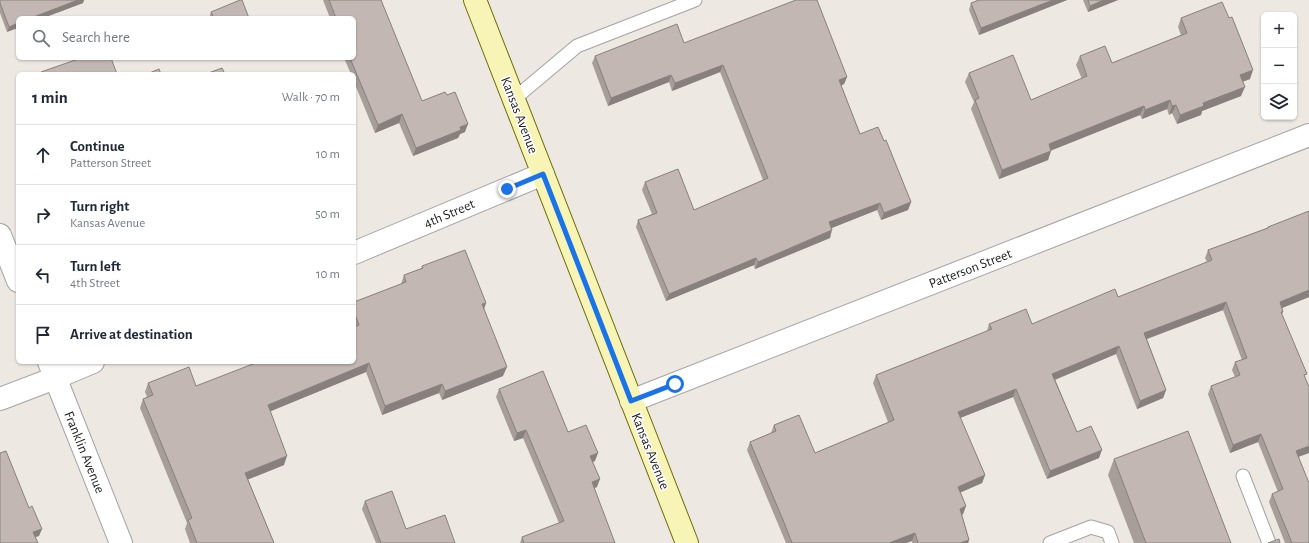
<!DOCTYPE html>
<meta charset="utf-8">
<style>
:root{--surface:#fff;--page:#f6f6f7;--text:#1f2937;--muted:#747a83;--line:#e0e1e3}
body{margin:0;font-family:"Alegreya Sans",sans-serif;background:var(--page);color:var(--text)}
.controls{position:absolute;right:12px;top:12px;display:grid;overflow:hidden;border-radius:6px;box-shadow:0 1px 3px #0004}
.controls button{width:36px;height:36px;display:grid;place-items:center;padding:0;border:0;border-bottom:1px solid var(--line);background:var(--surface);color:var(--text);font:20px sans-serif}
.stop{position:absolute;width:12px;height:12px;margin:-9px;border:3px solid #1a73e8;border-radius:50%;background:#fff}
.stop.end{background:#1a73e8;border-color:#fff;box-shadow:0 1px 4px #0008}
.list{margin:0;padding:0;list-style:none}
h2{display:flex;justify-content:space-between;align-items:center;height:52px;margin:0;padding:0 16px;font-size:17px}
h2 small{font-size:13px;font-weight:400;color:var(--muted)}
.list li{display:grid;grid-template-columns:26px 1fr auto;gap:12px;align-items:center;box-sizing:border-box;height:60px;padding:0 16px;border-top:1px solid var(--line)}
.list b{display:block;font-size:15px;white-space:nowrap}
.list p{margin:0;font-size:13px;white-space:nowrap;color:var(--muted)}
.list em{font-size:13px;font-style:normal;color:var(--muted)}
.icon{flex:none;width:22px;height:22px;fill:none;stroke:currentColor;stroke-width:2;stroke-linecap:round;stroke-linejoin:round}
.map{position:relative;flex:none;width:1309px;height:543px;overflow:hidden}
.search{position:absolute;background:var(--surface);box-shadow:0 1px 3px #0004;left:16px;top:16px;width:340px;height:44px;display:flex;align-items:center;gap:10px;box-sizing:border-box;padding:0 14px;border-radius:6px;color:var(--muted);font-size:15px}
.panel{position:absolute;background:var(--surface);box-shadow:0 1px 3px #0004;left:16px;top:72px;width:340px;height:292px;border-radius:6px}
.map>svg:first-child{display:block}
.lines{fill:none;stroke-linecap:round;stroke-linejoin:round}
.lane-casing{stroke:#a3a3a3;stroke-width:15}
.street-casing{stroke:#a3a3a3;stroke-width:24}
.secondary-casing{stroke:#6e6f07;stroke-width:24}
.lane{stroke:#fff;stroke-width:13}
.street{stroke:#fff;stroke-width:22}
.secondary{stroke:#f7f4b6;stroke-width:22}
.wall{fill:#a79d99}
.shaded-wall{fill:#88807d}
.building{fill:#c2b7b2;stroke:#88807d}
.route{stroke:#1a73e8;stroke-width:5}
.labels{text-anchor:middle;stroke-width:3;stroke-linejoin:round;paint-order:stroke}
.street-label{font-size:14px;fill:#1c1c1c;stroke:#fff}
</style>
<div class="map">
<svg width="1309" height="543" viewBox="0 0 1309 543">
<rect width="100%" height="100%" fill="#ede8e2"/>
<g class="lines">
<g class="lane-casing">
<path id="lane" d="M514 99 577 46 695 0
M1243 476 1269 543
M1050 543 1091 527 1108 532 1112 543"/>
</g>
<g class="street-casing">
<path id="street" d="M0 235 18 281
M354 253 543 174
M49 362 121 543
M0 399 55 378 93 362
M631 401 1309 135"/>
</g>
<g class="secondary-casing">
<path id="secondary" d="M475 0 687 543"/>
</g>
<use href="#lane" class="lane"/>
<use href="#street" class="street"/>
<use href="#secondary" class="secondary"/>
</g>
<path class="wall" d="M0 0H84L83 3 43 18H18L7 32 0 13Z
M323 0H382L381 1 422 101 447 95 465 132 460 134 458 138 413 156 399 123 375 133 354 82V74H351L344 58H354V18H330Z
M979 0H1067L979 35 969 10 971 3Z
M1083 0H1118L1088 12Z
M211 12 249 18H209Z
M1181 18 1250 79 1242 82 1241 96 1202 111 1201 115 1177 124 1172 113 1169 115 1167 109 1142 119 1140 115 1051 150 1048 160 999 179 971 109 974 102 965 82 969 73 1031 100 1082 79 1076 65 1080 56 1112 63 1181 35 1178 27Z
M684 43 847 77 844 84 841 86 860 134 884 141 911 202 908 210 881 220 877 210 831 228 830 238 755 269 754 265 666 301 636 227 638 220 652 214 642 190 645 182 694 210 763 180 720 72 672 91 669 82 608 106 592 63 595 56Z
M1309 211V297L1282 308 1283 312 1282 314 1305 377 1299 457 1309 543H1285L1269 502 1272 494 1278 492 1258 442 1230 453 1208 394 1211 386 1235 377 1232 370 1235 362 1242 360 1223 310 1147 339 1166 390 1163 398 1137 409 1116 354 1055 379 1077 432 1099 458 1047 479 1013 397 960 418 985 475 982 483 960 492 966 506 963 514 962 515 969 540 968 543H912V541L906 543H786L747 450 750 442 771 433 774 425 815 453 888 422 873 383 876 375 987 331 989 324H1032L1118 297 1207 262 1205 258 1208 250 1267 228 1268 227Z
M422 266 486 303 484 308 503 376 442 400 439 393 382 415 366 372 270 411 284 465 248 479 274 543H190L185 529 187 523 140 408 143 399 147 397 145 392 148 383 196 386 354 362V302L401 284 404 275 421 269Z
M499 389 568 432 595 461 592 462 597 487 594 488 615 543H520L522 537 559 523 523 438 514 441 496 397Z
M1114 459 1231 543H1134L1108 475Z
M365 501 406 529 455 543H376L362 509Z"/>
<path class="shaded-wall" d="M78 0H84L83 3 43 18H31Z
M1053 0H1067L979 35 981 28Z
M1104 0H1118L1088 12 1090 6Z
M18 23V28L7 32 9 27Z
M723 65 720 72 672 91 675 83Z
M1253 70 1250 79 1236 84 1240 75Z
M671 75 669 82 608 106 611 98Z
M847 77 844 84 837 87 839 80Z
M1245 87 1241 96 1202 111 1201 115 1177 124 1180 115 1203 103Z
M1170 100 1167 109 1142 119 1145 110Z
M1176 105 1172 113 1169 115 1172 106Z
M1144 106 1140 115 1045 153 1049 144Z
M402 114 399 123 375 133 378 125Z
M468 124 465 132 460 134 458 138 413 156 416 148 460 127Z
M1051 151 1048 160 999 179 1002 170Z
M911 202 908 210 881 220 884 213Z
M880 203 877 210 827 230 829 222Z
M832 230 830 238 755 269 758 262Z
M756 258 754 265 666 301 669 294Z
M1309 290V297L1277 310 1280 302Z
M1226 302 1223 310 1141 341 1144 333Z
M486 303 483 312 482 304Z
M1119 346 1116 354 1050 382 1052 374Z
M369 363 366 372 264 414 268 405Z
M507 367 503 376 442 400 445 391Z
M442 384 439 393 382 415 385 406Z
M1016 389 1013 397 955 420 958 412Z
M1166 390 1163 398 1137 409 1140 401Z
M526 430 523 438 514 441 517 433Z
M1261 434 1258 442 1230 453 1233 445Z
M1309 446V453L1293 459 1296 451Z
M1102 450 1099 458 1047 479 1050 471Z
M598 453 595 461 587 464 590 456Z
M287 456 284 465 242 482 245 473Z
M985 475 982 483 955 495 958 487Z
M600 479 597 487 589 490 592 482Z
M966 506 963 514 957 517 960 509Z
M42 529 39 536 31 539 33 532Z
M915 533 912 541 906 543H889Z
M969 540 968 543H960Z"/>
<path class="building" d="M0 0H78L31 18H18V23L9 27 0 3Z
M240 0H242L249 18H214L211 12Z
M329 0H381L422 101 445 92 447 95 455 92 468 124 460 127 461 130 416 148 402 114 378 125 350 58H354V18H336Z
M796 0H817L847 77 839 80 860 134 878 127 884 141 886 140 911 202 884 213 880 203 829 222 832 230 758 262 756 258 669 294 638 220 657 213 645 182 678 169 694 210 768 178 723 65 675 83 671 75 611 98 595 56 677 24 684 43Z
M979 0H1053L981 28 971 3Z
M1088 0H1104L1090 6Z
M1222 2 1229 18 1232 17 1253 70 1240 75 1245 87 1203 103 1204 106 1180 115 1176 105 1172 106 1170 100 1145 110 1144 106 1049 144 1051 151 1002 170 975 100 979 98 969 73 1013 55 1031 100 1087 76 1080 56 1105 46 1112 63 1187 33 1181 18Z
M81 58H111L117 74H41V72Z
M222 68 225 74H206Z
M159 69 161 74H147Z
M1309 211V290L1280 302 1283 312H1281L1307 374 1304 375 1309 387V446L1296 451 1309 483V543H1292L1272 494 1283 489 1261 434 1233 445 1211 386 1240 375 1235 362 1247 358 1226 302 1144 333 1166 390 1140 401 1119 346 1052 374 1077 432 1091 426 1102 450 1050 471 1016 389 958 412 985 475 958 487 966 506 960 509 969 540 960 543H918L915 533 889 543H792L783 520 750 442 776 431 774 425 799 415 815 453 894 420 876 375 992 329 989 324 1026 309 1032 324 1115 289 1118 297 1212 260 1208 250 1268 228V227Z
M465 250 486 303 482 304 507 367 445 391 442 384 385 406 369 363 268 405 287 456 245 473 274 543H197L188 520 192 518 143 399 153 395 148 383 189 367 196 386 258 362H354V327L359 325 354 312V302L406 282 404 275 423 268 422 266Z
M543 371 568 432 586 425 598 453 590 456 600 479 592 482 615 543H524L522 537 564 521 526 430 517 433 499 389Z
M1188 431 1231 543H1146L1114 459Z
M6 451 29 508 32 506 42 529 33 532 38 543H0V453Z
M392 491 406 529 445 515 455 543H381L365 501Z
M1279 539 1280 543H1268Z"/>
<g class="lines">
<path class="route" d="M507 189 543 174 631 401 675 384"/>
</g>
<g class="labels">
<g class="street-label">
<text transform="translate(520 115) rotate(69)" y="5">Kansas Avenue</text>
<text transform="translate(449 213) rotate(-23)" y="5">4th Street</text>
<text transform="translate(970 268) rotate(-21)" y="5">Patterson Street</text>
<text transform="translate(651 451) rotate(68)" y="5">Kansas Avenue</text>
<text transform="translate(85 452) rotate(68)" y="5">Franklin Avenue</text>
</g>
</g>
</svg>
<div class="controls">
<button>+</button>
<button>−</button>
<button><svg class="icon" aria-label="layers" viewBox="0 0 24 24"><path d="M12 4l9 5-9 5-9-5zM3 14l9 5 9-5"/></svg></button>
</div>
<div class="stop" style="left:675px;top:384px"></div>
<div class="stop end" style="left:507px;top:189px"></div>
<div class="search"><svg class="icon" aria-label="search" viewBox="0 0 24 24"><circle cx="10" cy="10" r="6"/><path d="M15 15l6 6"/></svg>Search here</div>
<section class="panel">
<h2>1 min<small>Walk · 70 m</small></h2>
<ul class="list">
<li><svg class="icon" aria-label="ahead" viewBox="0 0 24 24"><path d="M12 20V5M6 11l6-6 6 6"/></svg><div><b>Continue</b><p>Patterson Street</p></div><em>10 m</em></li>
<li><svg class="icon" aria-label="right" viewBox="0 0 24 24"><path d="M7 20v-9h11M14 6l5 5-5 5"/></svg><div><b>Turn right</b><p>Kansas Avenue</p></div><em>50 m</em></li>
<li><svg class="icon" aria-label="left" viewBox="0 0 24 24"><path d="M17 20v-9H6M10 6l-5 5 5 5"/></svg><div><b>Turn left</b><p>4th Street</p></div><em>10 m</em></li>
<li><svg class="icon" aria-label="arrive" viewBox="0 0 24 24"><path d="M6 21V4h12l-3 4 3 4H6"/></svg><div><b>Arrive at destination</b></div></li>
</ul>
</section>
</div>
